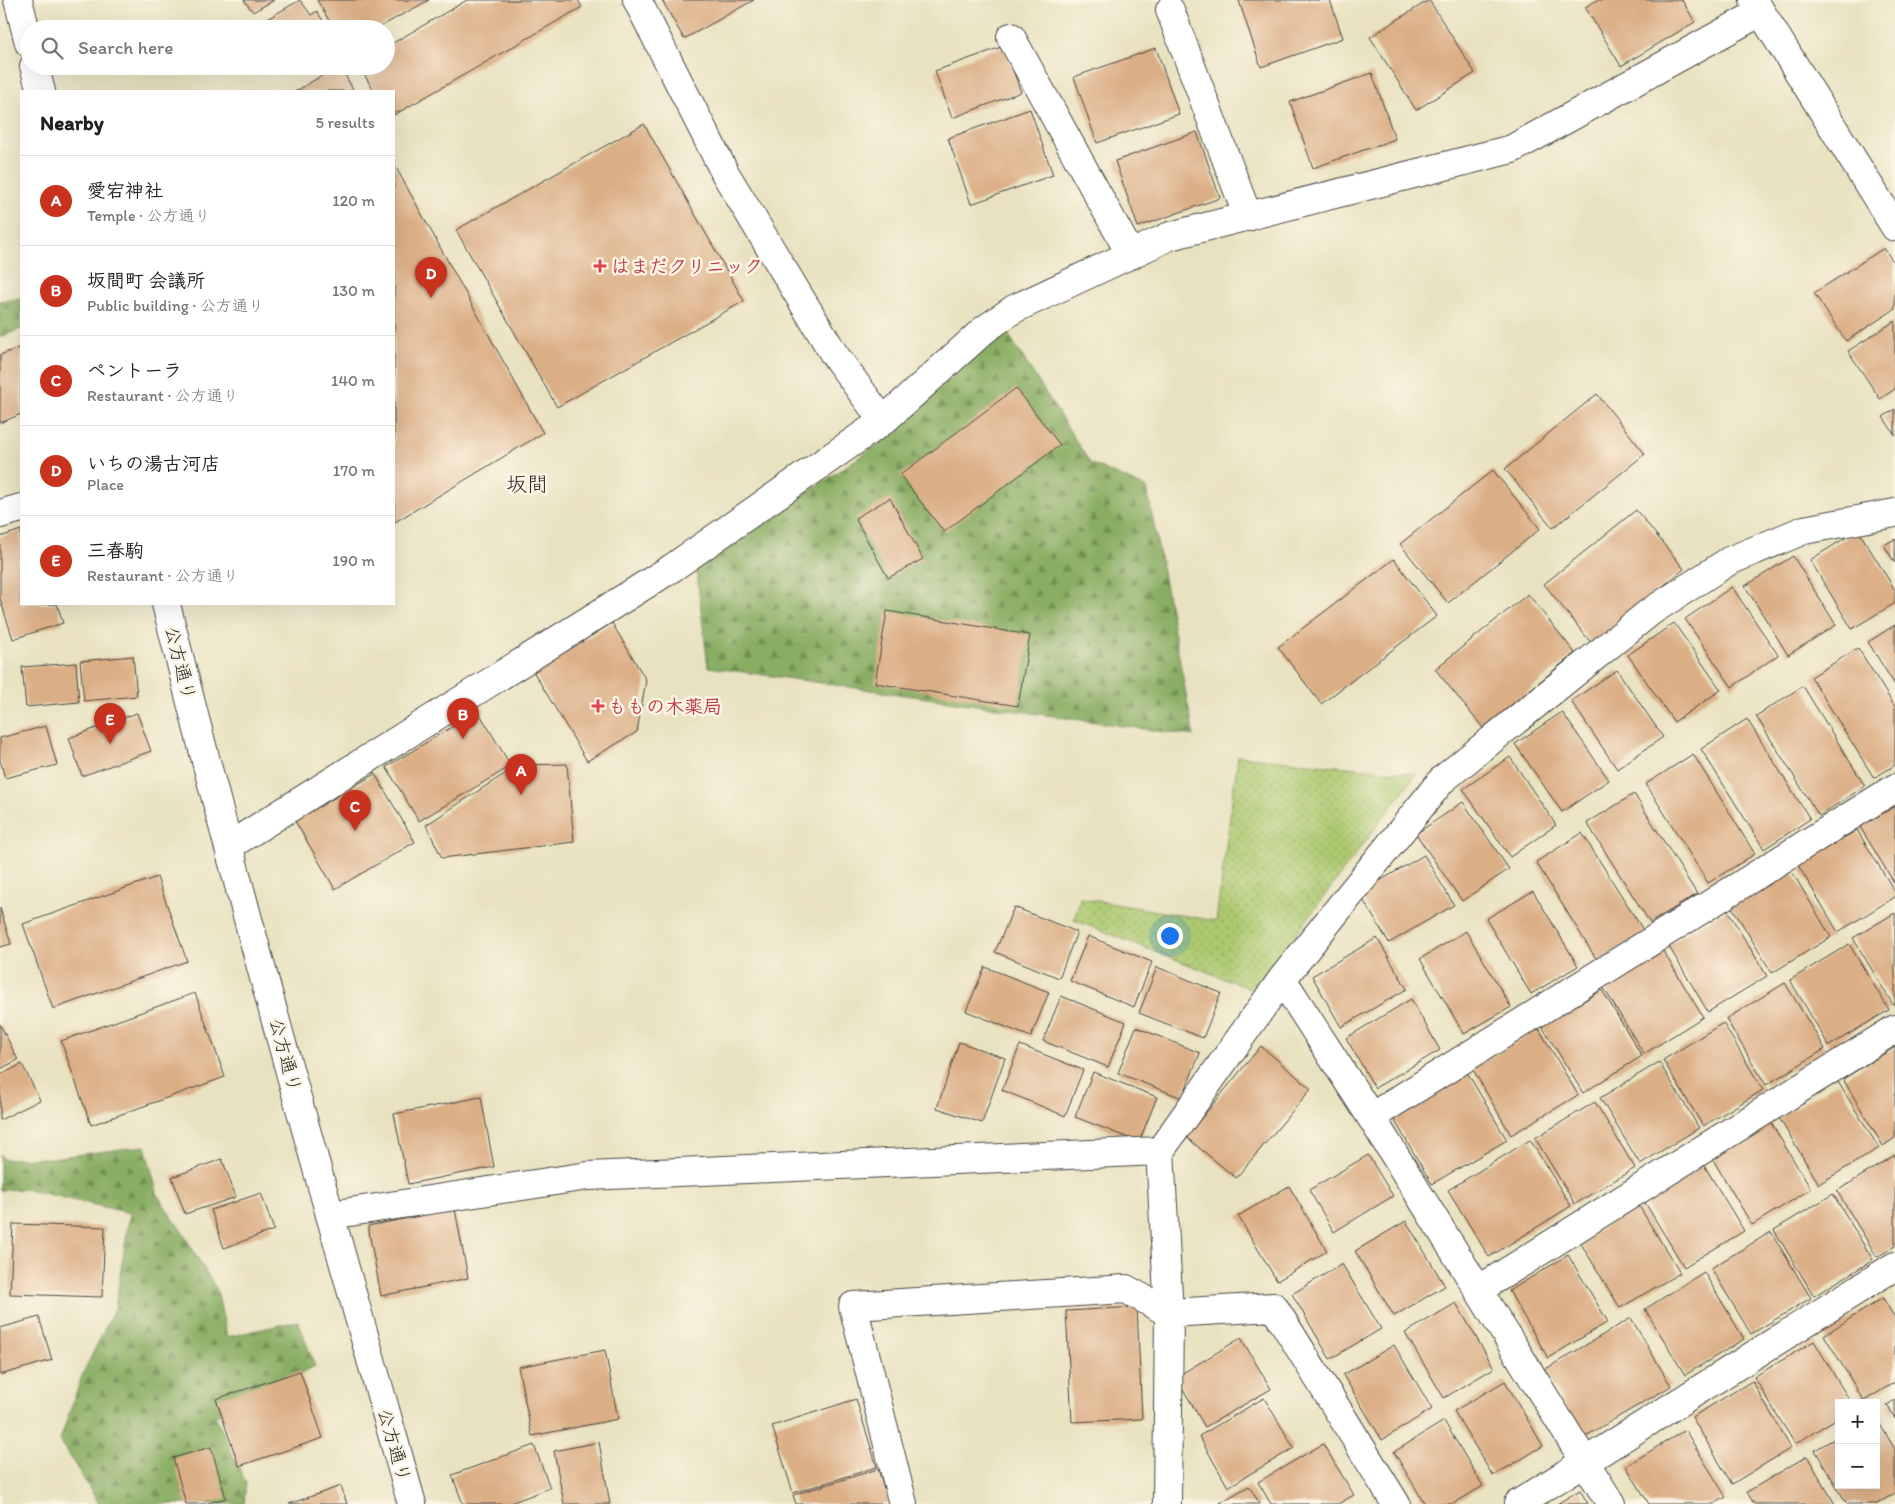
<!DOCTYPE html>
<meta charset="utf-8">
<style>
:root{--surface:#fff;--page:#f6f6f6;--text:#222;--muted:#767676;--line:#e0e0e0;--accent:#c8321e}
body{margin:0;font-family:Itim,"Klee One",sans-serif;background:var(--page);color:var(--text)}
.controls{position:absolute;right:15px;bottom:15px;display:grid;overflow:hidden;border-radius:0px;box-shadow:0 5px 20px #0002}
.controls button{width:45px;height:45px;display:grid;place-items:center;padding:0;border:0;border-bottom:1px solid var(--line);background:var(--surface);color:var(--text);font:25px sans-serif}
.you{position:absolute;left:1169px;top:935px;width:18px;height:18px;margin:-12px;border:4px solid #fff;border-radius:50%;background:#1a73e8;box-shadow:0 0 0 8px #1a73e833}
.badge{display:grid;place-items:center;width:32px;height:32px;border-radius:50%;background:var(--accent);color:#fff;font-size:16px;font-weight:700}
.pin{position:absolute;translate:-50% -41px;filter:drop-shadow(0 1px 2px #0008)}
.pin::after{content:'';position:absolute;top:26px;width:18px;height:15px;background:inherit;clip-path:polygon(0 0,100% 0,50% 100%)}
.list{margin:0;padding:0;list-style:none}
h2{display:flex;justify-content:space-between;align-items:center;height:65px;margin:0;padding:0 20px;font-size:21px}
h2 small{font-size:16px;font-weight:400;color:var(--muted)}
.list li{display:grid;grid-template-columns:32px 1fr auto;gap:15px;align-items:center;box-sizing:border-box;height:90px;padding:0 20px;border-top:1px solid var(--line)}
.list b{display:block;font-size:19px;white-space:nowrap}
.list p{margin:0;font-size:16px;white-space:nowrap;color:var(--muted)}
.list em{font-size:16px;font-style:normal;color:var(--muted)}
.icon{flex:none;width:28px;height:28px;fill:none;stroke:currentColor;stroke-width:2;stroke-linecap:round;stroke-linejoin:round}
.map{position:relative;flex:none;width:1895px;height:1504px;overflow:hidden}
.search{position:absolute;background:var(--surface);box-shadow:0 5px 20px #0002;left:20px;top:20px;width:375px;height:55px;display:flex;align-items:center;gap:12px;box-sizing:border-box;padding:0 18px;border-radius:28px;color:var(--muted);font-size:19px}
.panel{position:absolute;background:var(--surface);box-shadow:0 5px 20px #0002;left:20px;top:90px;width:375px;height:515px;border-radius:0px}
.map>svg:first-child{display:block}
.grass{fill:url(#grass-dots);stroke:#6c7a4d}
.forest{fill:url(#forest-firs);stroke:#5a6c46}
.building{fill:#dbaf86}
.lines{fill:none;stroke-linecap:round;stroke-linejoin:round}
.street-casing{stroke:#484642;stroke-width:30}
.secondary-casing{stroke:#484642;stroke-width:30}
.street{stroke:#fff;stroke-width:28}
.secondary{stroke:#fff;stroke-width:28}
.health-dot{fill:#e0444e;stroke:#fcf5e5;stroke-width:2}
.labels{text-anchor:middle;stroke-width:5;stroke-linejoin:round;paint-order:stroke}
.health-label{font-size:19px;font-weight:bold;fill:#be3a42;stroke:#fcf5e5;text-anchor:start}
.street-label{font-size:19px;fill:#2b2b2b;stroke:#fcf5e5}
.quarter-label{font-size:21px;fill:#2b2b2b;stroke:#fcf5e5}
</style>
<div class="map">
<svg width="1895" height="1504" viewBox="0 0 1895 1504">
<defs>
<pattern id="grass-dots" width="8" height="8" patternUnits="userSpaceOnUse" patternTransform="scale(1.25)"><rect width="8" height="8" fill="#acc96f"/><path d="M2 2h.1M6 6h.1" fill="none" stroke="#8ca35b" stroke-width="1.8" stroke-linecap="round"/></pattern>
<pattern id="forest-firs" width="22" height="20" patternUnits="userSpaceOnUse" patternTransform="scale(1.25)"><rect width="22" height="20" fill="#89ad62"/><path d="M5 1l3.5 6h-7zM16 11l3.5 6h-7z" fill="#708d51"/></pattern>
</defs>
<rect width="100%" height="100%" fill="#fcf5e5"/>
<filter id="ink" filterUnits="userSpaceOnUse"><feTurbulence type="fractalNoise" baseFrequency=".02" numOctaves="2"/><feDisplacementMap in="SourceGraphic" scale="10" xChannelSelector="R" yChannelSelector="G"/><feConvolveMatrix kernelMatrix="1 2 1 2 8 2 1 2 1" color-interpolation-filters="sRGB"/></filter>
<filter id="wash" filterUnits="userSpaceOnUse"><feTurbulence type="fractalNoise" baseFrequency=".0096" numOctaves="4" result="noise"/><feDisplacementMap in="SourceGraphic" scale="20" xChannelSelector="R" yChannelSelector="G"/><feGaussianBlur stdDeviation="1.12" result="paint"/><feColorMatrix in="noise" values="0 0 0 0 0 0 0 0 0 0 0 0 0 0 0 0 0 1.4 0 .05"/><feComposite in="paint" operator="in"/></filter>
<g filter="url(#wash)">
<rect width="100%" height="100%" fill="#e9e2c1"/>
<path class="grass" d="M1238 756 1416 774 1254 990 1074 920 1080 898 1216 921Z"/>
<path class="forest" d="M21 299V329L0 337V301Z
M1005 329 1090 463 1147 488 1194 736 708 667 696 568 883 441Z
M145 1146 158 1196 181 1230 217 1290 227 1337 298 1321 315 1366 215 1416 246 1483 244 1504H99L60 1440 83 1373 115 1308 130 1213 25 1189 0 1190V1154L3 1159 52 1158Z"/>
<g id="blocks">
<path class="building" d="M244 0H274L253 12Z
M300 0 311 15 317 11 328 29H242L239 24 247 19 253 27Z
M317 0H429L376 29H334Z
M467 0H578L582 7 394 115V91H374L359 66H386V47Z
M662 0H754L684 39Z
M1241 0H1330L1343 38 1261 67 1239 1Z
M1429 0 1475 73 1416 110 1370 37Z
M1597 0H1682L1695 22 1621 66 1585 7Z
M1004 46 1021 92 952 118 935 71Z
M1156 48 1179 114 1097 143 1074 77Z
M338 66H340L354 91H296Z
M1372 73 1395 139 1313 168 1290 102Z
M1030 109 1053 175 971 204 948 138Z
M644 124 744 301 557 407 456 230Z
M1197 132 1220 198 1138 227 1115 161Z
M394 164 543 433 395 522 394 520Z
M1884 248 1895 265V309L1846 341 1814 293Z
M1895 321V389L1880 399 1848 351Z
M21 347V414L0 423V355Z
M1016 388 1060 445 944 532 900 475Z
M1597 394 1645 454 1553 528 1505 469Z
M1895 409V435L1883 417Z
M1493 470 1540 529 1448 603 1400 544Z
M890 498 923 559 888 578 855 518Z
M1636 510 1684 569 1592 644 1544 584Z
M21 530V604H57L63 623 13 639 0 599V537Z
M1858 530 1895 590V603L1852 629 1810 560Z
M1895 539V563L1884 545Z
M1793 556 1836 625 1788 655 1745 586Z
M1394 559 1437 616 1321 704 1278 647Z
M1732 587 1778 655 1732 687 1685 619Z
M1528 594 1575 653 1483 728 1435 669Z
M887 611 1030 635 1018 706 875 683Z
M612 623 646 680 637 732 587 761 533 671Z
M1674 623 1721 690 1674 722 1628 655Z
M1895 625V685L1868 642Z
M1858 648 1895 707V765L1874 778 1811 677Z
M133 656 137 696 84 701 80 661Z
M76 663 79 702 26 707 22 667Z
M1617 670 1663 737 1617 769 1571 701Z
M1803 686 1865 786 1819 816 1756 716Z
M478 711 511 766 419 821 386 767Z
M1562 712 1609 780 1562 812 1515 744Z
M137 713 151 751 82 776 69 738Z
M1747 719 1810 819 1764 849 1701 749Z
M46 726 57 765 5 778 0 760V738Z
M1693 754 1755 854 1708 883 1646 784Z
M1510 757 1556 825 1510 857 1463 789Z
M567 764 574 842 442 858 426 825 518 765Z
M375 774 415 842 335 889 295 821Z
M1634 794 1697 894 1650 923 1587 823Z
M1463 802 1509 869 1462 901 1416 834Z
M1895 806V884L1860 827Z
M1857 830 1895 892V897L1838 932 1798 865Z
M1582 833 1645 933 1598 962 1536 862Z
M1424 855 1454 905 1389 943 1359 893Z
M1791 870 1831 937 1772 973 1732 907Z
M157 877 187 961 53 1009 23 924Z
M1533 891 1578 966 1531 994 1486 919Z
M1014 907 1077 932 1059 978 995 952Z
M0 908 11 944 0 947Z
M1727 910 1767 976 1708 1012 1668 945Z
M1895 913V1004L1893 1005 1853 938Z
M1466 931 1511 1007 1464 1034 1420 959Z
M1088 936 1152 962 1134 1007 1070 981Z
M1377 938 1407 989 1341 1027 1312 976Z
M1849 944 1889 1010 1829 1046 1790 980Z
M1663 951 1703 1017 1644 1054 1603 987Z
M985 967 1049 992 1031 1037 966 1011Z
M1157 967 1221 993 1203 1038 1139 1013Z
M1785 983 1825 1049 1766 1085 1726 1019Z
M1602 990 1642 1056 1583 1093 1542 1026Z
M195 993 225 1077 91 1125 61 1041Z
M1061 996 1126 1022 1108 1067 1043 1041Z
M1411 999 1440 1050 1375 1088 1346 1038Z
M1723 1023 1763 1090 1703 1126 1663 1060Z
M0 1024 18 1060 0 1069Z
M1136 1027 1200 1053 1182 1098 1118 1073Z
M1539 1029 1578 1095 1511 1135 1472 1068Z
M959 1042 1005 1058 982 1123 937 1108Z
M1020 1045 1083 1070 1065 1116 1002 1090Z
M1261 1046 1311 1089 1236 1178 1186 1137Z
M1895 1047V1138L1883 1146 1843 1079Z
M1659 1062 1699 1128 1640 1164 1600 1098Z
M22 1064 40 1100 0 1120V1075Z
M1093 1072 1157 1097 1139 1142 1075 1117Z
M1467 1072 1507 1140 1432 1184 1392 1116Z
M1838 1082 1879 1148 1819 1184 1779 1118Z
M481 1097 494 1167 408 1184 394 1114Z
M1595 1102 1635 1168 1575 1204 1535 1138Z
M1771 1123 1811 1189 1752 1225 1712 1158Z
M1530 1140 1571 1206 1489 1257 1448 1190Z
M1368 1155 1393 1196 1334 1232 1309 1190Z
M1895 1155V1246L1877 1257 1837 1191Z
M222 1159 236 1197 185 1214 172 1177Z
M1704 1165 1744 1231 1684 1267 1644 1201Z
M1289 1186 1327 1251 1277 1281 1238 1216Z
M261 1193 274 1230 224 1248 211 1210Z
M1833 1194 1873 1260 1814 1296 1774 1230Z
M1639 1206 1680 1273 1620 1308 1580 1242Z
M455 1209 468 1278 381 1296 368 1226Z
M1406 1221 1445 1286 1394 1316 1355 1251Z
M13 1224 105 1227 102 1297 10 1294Z
M1771 1232 1811 1298 1751 1334 1711 1268Z
M1568 1255 1608 1322 1548 1358 1509 1291Z
M1342 1264 1381 1329 1330 1359 1292 1294Z
M1704 1272 1744 1339 1685 1375 1645 1309Z
M1883 1298 1895 1318V1382L1864 1401 1824 1335Z
M1456 1303 1494 1368 1444 1398 1405 1333Z
M1137 1307 1142 1419 1072 1422 1066 1311Z
M39 1317 52 1360 0 1375V1328Z
M1631 1318 1671 1386 1584 1437 1544 1370Z
M1241 1338 1271 1389 1205 1427 1176 1377Z
M1814 1341 1851 1403H1839V1417L1795 1444 1754 1377Z
M1394 1345 1432 1409 1382 1440 1343 1375Z
M605 1350 618 1419 532 1436 518 1367Z
M300 1371 323 1438 239 1466 216 1399Z
M1505 1381 1543 1446 1493 1476 1454 1411Z
M1752 1381 1791 1448 1732 1484 1692 1417Z
M1264 1398 1294 1448 1228 1487 1199 1436Z
M856 1399 877 1467 793 1493 772 1426Z
M1895 1400V1419L1887 1405Z
M1876 1418 1895 1449V1493L1877 1504H1847L1815 1450 1839 1436V1485H1876Z
M1444 1421 1483 1486 1453 1504H1425L1394 1452Z
M1685 1430 1726 1497 1714 1504H1649L1626 1466Z
M599 1442 610 1504H564L554 1451Z
M1323 1444 1354 1495 1338 1504H1271L1258 1482Z
M534 1445 550 1488 508 1504H463L452 1475Z
M211 1447 226 1498 205 1504H186L173 1458Z
M1807 1456 1835 1504H1754L1747 1492Z
M878 1469 889 1504H796L793 1495Z
M341 1486 347 1504H289Z
M1249 1486 1260 1504H1218Z
M1580 1490 1588 1504H1557Z"/>
</g>
</g>
<g filter="url(#ink)">
<use href="#blocks" fill-opacity="0" stroke="#484642" stroke-width="1"/>
<g class="lines">
<g class="street-casing">
<path id="street" d="M637 0 725 173 834 354 883 421
M1170 10 1248 217
M1761 12 1895 227
M1011 37 1131 255
M0 514 21 508
M229 846 672 568 883 421 984 330 1014 309 1170 236 1512 149 1761 12 1754 0
M1282 979 1371 1117 1611 1504
M1371 1117 1895 788
M330 1215 588 1176 1160 1151
M1478 1290 1895 1029
M903 1504 853 1306 1126 1289 1169 1313 1274 1307 1396 1504
M1167 1504 1169 1313 1160 1151 1282 979 1442 780 1650 612 1729 561 1804 530 1895 513
M1518 1504 1895 1266"/>
</g>
<g class="secondary-casing">
<path id="secondary" d="M18 0 29 43
M34 66 41 91
M166 604C241 906 327 1205 412 1504"/>
</g>
<use href="#street" class="street"/>
<use href="#secondary" class="secondary"/>
</g>
</g>
<g class="health-dot">
<path d="M597.5 258.5h5v5h5v5h-5v5h-5v-5h-5v-5h5z"/>
<path d="M595.5 698.5h5v5h5v5h-5v5h-5v-5h-5v-5h5z"/>
</g>
<g class="labels">
<g class="health-label">
<text x="611" y="273">はまだクリニック</text>
<text x="608" y="713">ももの木薬局</text>
</g>
<g class="street-label">
<text transform="translate(181 663) rotate(76)" y="7">公方通り</text>
<text transform="translate(286 1055) rotate(75)" y="7">公方通り</text>
<text transform="translate(395 1445) rotate(74)" y="7">公方通り</text>
</g>
<g class="quarter-label">
<text x="527" y="491">坂間</text>
</g>
</g>
</svg>
<div class="controls">
<button>+</button>
<button>−</button>
</div>
<div class="you"></div>
<div class="pin badge" style="left:521px;top:795px">A</div>
<div class="pin badge" style="left:463px;top:739px">B</div>
<div class="pin badge" style="left:355px;top:831px">C</div>
<div class="pin badge" style="left:431px;top:298px">D</div>
<div class="pin badge" style="left:110px;top:744px">E</div>
<div class="search"><svg class="icon" aria-label="search" viewBox="0 0 24 24"><circle cx="10" cy="10" r="6"/><path d="M15 15l6 6"/></svg>Search here</div>
<section class="panel">
<h2>Nearby<small>5 results</small></h2>
<ul class="list">
<li><span class="badge">A</span><div><b>愛宕神社</b><p>Temple · 公方通り</p></div><em>120 m</em></li>
<li><span class="badge">B</span><div><b>坂間町 会議所</b><p>Public building · 公方通り</p></div><em>130 m</em></li>
<li><span class="badge">C</span><div><b>ペントーラ</b><p>Restaurant · 公方通り</p></div><em>140 m</em></li>
<li><span class="badge">D</span><div><b>いちの湯古河店</b><p>Place</p></div><em>170 m</em></li>
<li><span class="badge">E</span><div><b>三春駒</b><p>Restaurant · 公方通り</p></div><em>190 m</em></li>
</ul>
</section>
</div>
